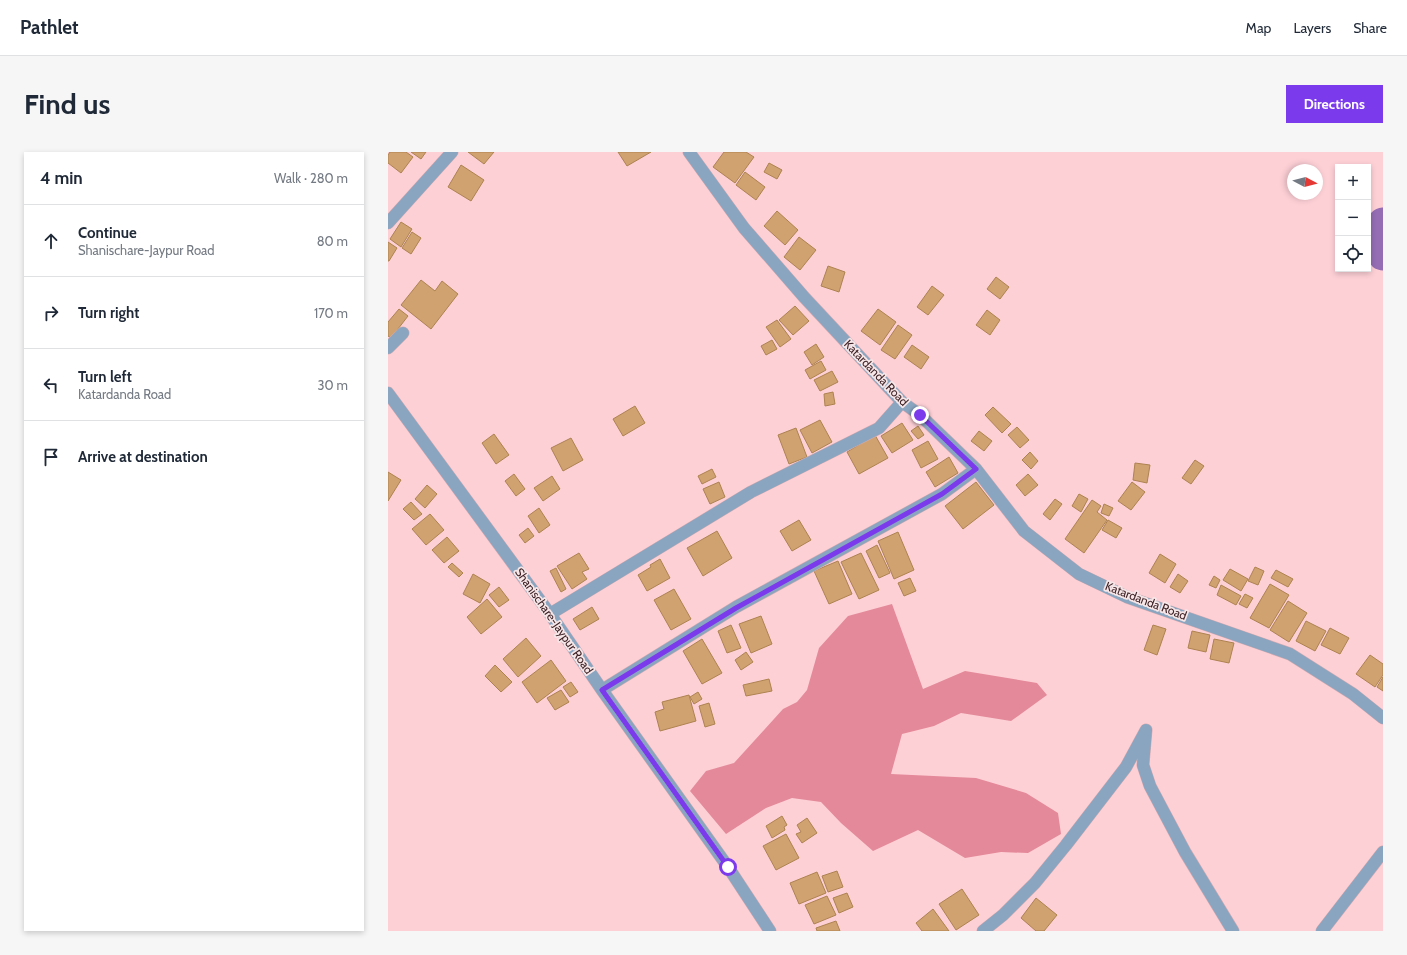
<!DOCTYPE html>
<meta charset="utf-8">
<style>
:root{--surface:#fff;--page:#f6f6f7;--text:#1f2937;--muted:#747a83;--line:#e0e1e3;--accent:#7c3aed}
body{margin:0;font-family:Cabin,sans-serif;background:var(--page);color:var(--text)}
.controls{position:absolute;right:12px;top:12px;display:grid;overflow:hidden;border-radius:0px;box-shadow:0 2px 6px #0003}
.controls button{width:36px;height:36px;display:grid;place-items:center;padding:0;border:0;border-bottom:1px solid var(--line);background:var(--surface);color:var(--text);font:20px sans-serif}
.compass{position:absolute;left:899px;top:12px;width:36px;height:36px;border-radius:50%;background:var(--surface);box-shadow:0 2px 6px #0003;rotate:97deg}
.stop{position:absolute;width:12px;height:12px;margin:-9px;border:3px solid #7c3aed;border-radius:50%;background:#fff}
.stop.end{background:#7c3aed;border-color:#fff;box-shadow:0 1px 4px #0008}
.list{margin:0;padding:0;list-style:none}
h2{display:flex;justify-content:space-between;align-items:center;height:52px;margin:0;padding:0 16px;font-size:17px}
h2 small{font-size:13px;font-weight:400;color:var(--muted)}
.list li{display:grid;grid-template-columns:26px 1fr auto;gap:12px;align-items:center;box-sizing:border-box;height:72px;padding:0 16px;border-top:1px solid var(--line)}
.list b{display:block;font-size:15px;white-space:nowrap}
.list p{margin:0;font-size:13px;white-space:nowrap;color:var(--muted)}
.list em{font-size:13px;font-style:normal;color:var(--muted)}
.icon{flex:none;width:22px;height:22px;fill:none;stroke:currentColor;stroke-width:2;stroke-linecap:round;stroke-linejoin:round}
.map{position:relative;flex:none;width:995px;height:779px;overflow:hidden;border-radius:0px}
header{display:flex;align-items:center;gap:24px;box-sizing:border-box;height:56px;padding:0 20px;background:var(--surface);border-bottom:1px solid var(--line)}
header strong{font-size:19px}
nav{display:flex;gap:22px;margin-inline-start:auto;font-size:14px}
.intro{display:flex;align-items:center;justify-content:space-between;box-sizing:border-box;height:96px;padding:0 24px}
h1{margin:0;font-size:28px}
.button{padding:10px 18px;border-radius:0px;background:var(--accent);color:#fff;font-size:14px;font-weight:700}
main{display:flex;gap:24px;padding:0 24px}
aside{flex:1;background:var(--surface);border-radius:0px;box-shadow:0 2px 6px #0003}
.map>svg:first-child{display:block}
.forest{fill:#e48999}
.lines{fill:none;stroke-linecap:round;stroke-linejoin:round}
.river{stroke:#946db4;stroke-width:31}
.building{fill:#d0a26f;stroke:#ae8250}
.minor-casing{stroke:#d6acb2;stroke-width:13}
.minor{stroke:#89a5c0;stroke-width:12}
.route{stroke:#7c3aed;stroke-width:5}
.labels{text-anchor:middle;stroke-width:3.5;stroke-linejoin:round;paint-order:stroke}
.street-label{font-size:12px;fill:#381d22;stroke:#f6e6e8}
</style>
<header>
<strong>Pathlet</strong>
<nav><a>Map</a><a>Layers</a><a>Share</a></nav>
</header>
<div class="intro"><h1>Find us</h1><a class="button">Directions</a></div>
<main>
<aside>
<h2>4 min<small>Walk · 280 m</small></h2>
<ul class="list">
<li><svg class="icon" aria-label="ahead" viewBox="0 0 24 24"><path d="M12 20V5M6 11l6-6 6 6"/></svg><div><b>Continue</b><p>Shanischare-Jaypur Road</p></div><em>80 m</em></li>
<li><svg class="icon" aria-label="right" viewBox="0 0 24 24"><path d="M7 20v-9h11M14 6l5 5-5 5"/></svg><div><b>Turn right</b></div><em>170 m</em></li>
<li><svg class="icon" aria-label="left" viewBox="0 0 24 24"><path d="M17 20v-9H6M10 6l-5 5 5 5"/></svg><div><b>Turn left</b><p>Katardanda Road</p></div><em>30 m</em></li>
<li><svg class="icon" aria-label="arrive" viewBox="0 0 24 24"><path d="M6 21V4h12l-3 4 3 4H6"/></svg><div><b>Arrive at destination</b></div></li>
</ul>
</aside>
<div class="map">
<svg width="995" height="779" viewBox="0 0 995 779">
<rect width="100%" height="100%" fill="#fdd0d6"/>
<path class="forest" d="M504 452 535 537 577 519 649 531 659 543 623 569 573 561 546 574 514 582 503 622 588 626 638 641 670 661 673 682 640 701 613 700 577 706 530 678 485 699 453 671 433 650 404 646 378 656 338 682 302 639 318 619 346 611 395 557 409 550 419 538 431 496 460 464Z"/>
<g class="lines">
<path class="river" d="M995 71 985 82 995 103"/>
</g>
<path class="building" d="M2 0H18L25 5 13 21 0 11V3Z
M23 0H38L33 7Z
M80 0H106L96 12Z
M230 0H263L239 14Z
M336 0H358L366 5 347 31 325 15Z
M381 11 394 18 389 27 376 20Z
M73 13 96 28 83 49 60 35Z
M357 20 377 35 368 48 348 33Z
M389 59 410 78 397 93 376 74Z
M13 70 24 77 13 95 2 87Z
M24 80 33 86 23 102 14 96Z
M411 85 428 98 412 118 396 105Z
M0 90 9 96 1 109H0Z
M440 114 457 120 451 140 433 134Z
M608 125 621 135 612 147 599 137Z
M33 128 47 139 54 129 70 142 43 177 13 153Z
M544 134 556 143 540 163 529 155Z
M407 154 421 169 405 183 391 168Z
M11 157 20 164 3 186 0 184V170Z
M490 157 508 170 492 193 473 179Z
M599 158 612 168 602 183 588 173Z
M389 168 403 187 392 195 378 175Z
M510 173 524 183 507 207 493 198Z
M384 188 389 197 378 203 373 194Z
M428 192 436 205 424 213 416 200Z
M524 193 541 205 533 217 516 205Z
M433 209 438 218 422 227 417 218Z
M444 219 450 230 432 239 426 228Z
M445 240 447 252 437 254 436 242Z
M247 254 257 271 235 284 225 267Z
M605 255 623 272 614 281 597 263Z
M432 268 444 290 424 301 412 278Z
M514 271 525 288 504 301 493 284Z
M530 274 536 283 530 287 523 279Z
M629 275 641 288 632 296 620 283Z
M408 276 419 305 401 312 390 283Z
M591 279 604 289 596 299 583 289Z
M106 282 121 303 108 312 94 291Z
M487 283 500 306 471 322 459 300Z
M183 286 195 308 175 319 163 296Z
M540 289 550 307 533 316 524 298Z
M642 300 650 309 643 317 634 308Z
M561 305 570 321 547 335 538 320Z
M807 308 816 314 803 332 794 326Z
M747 311 762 313 759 331 745 328Z
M324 317 328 325 314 332 310 324Z
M0 320 13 328 0 349Z
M126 322 137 337 128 344 117 329Z
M640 322 650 333 637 344 628 333Z
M164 324 172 337 155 349 146 336Z
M331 330 337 345 322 352 315 337Z
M588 330 606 353 575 377 557 354Z
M744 330 757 340 743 358 730 349Z
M39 333 49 342 37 356 27 347Z
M691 342 700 347 693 360 684 354Z
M667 347 674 352 662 368 655 362Z
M704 348 713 354 709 360 719 368 696 401 677 387Z
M23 350 34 362 26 368 15 357Z
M716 352 725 356 721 364 713 361Z
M151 356 162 373 151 381 140 364Z
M42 362 56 378 38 393 24 377Z
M411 368 423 388 404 399 392 379Z
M720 368 734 376 728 386 714 378Z
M140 376 146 384 137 391 131 383Z
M329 379 344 406 315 424 299 396Z
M510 380 526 418 506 427 490 389Z
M59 385 71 399 56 411 44 398Z
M489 393 502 421 491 426 478 399Z
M191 401 201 417 194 420 199 427 184 437 169 414Z
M473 401 491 438 471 447 453 410Z
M772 402 788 412 777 431 761 421Z
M272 407 282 426 259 439 250 423 263 415 262 413Z
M450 409 464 442 441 452 426 419Z
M64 411 75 421 71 425 60 415Z
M867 415 876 419 870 433 860 429Z
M168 416 178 437 173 440 162 419Z
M842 417 860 427 853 439 835 428Z
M888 418 905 427 900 435 883 426Z
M85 422 102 432 92 451 75 442Z
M790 422 800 429 792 441 782 435Z
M826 424 832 428 828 436 821 433Z
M522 426 528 439 516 444 510 431Z
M882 432 901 443 881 476 862 466Z
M833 433 853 444 848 453 829 443Z
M111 435 121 448 111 455 101 443Z
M286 437 303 467 283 478 266 448Z
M857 442 865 446 859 456 851 452Z
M99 447 114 465 93 482 79 465Z
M900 449 919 461 901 490 882 478Z
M204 455 211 467 192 478 185 467Z
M373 464 384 492 363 501 351 472Z
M918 469 938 479 927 499 908 489Z
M343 473 353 496 339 501 330 479Z
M765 473 778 477 769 503 756 498Z
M942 476 961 486 952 502 933 493Z
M804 479 822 483 818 500 800 496Z
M138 486 153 504 130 525 115 507Z
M314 487 334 521 314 532 295 499Z
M826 487 846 491 841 511 822 507Z
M358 500 365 510 353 518 347 508Z
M982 503 995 512V523L987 535 968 522Z
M163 508 178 529 149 551 134 530Z
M107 513 124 530 113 540 97 524Z
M995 525V539L989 535Z
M381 527 384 539 358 544 355 533Z
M183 530 190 540 182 545 175 535Z
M173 538 181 550 167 558 159 546Z
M310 540 314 547 306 552 302 545Z
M301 543 308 569 272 579 267 560 276 557 274 550Z
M321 551 327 572 317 575 311 554Z
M394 664 399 673 396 675 397 678 384 686 378 674Z
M419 666 429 681 414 691 408 682 413 680 409 673Z
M398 682 411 706 388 718 375 694Z
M449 719 455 735 440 740 434 724Z
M429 720 438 741 411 752 402 731Z
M574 737 591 763 568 778 551 752Z
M459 741 465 755 451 761 445 746Z
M439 744 448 763 426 772 417 753Z
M648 746 669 763 656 779H648L633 766Z
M545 757 561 779H534L528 771Z
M448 769 452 779H429L428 776Z"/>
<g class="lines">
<g class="minor-casing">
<path id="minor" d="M301 0 356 76 416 145 514 250 532 263 588 317 636 379 691 422 739 445 902 502 965 542 995 566
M0 71 64 0
M0 196 15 181
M0 241 162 462 214 538 340 715 382 779
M162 462 363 340 491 276 514 250
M214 538 348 455 554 342 588 317
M595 779 615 763 647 731 678 693 738 615 758 578 755 613 762 634 797 700 845 779
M934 779 995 700"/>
</g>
<use href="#minor" class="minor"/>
</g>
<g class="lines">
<path class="route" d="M340 715 214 538 348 456 554 342 588 317 532 263"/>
</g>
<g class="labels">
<g class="street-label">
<text transform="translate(488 221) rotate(46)" y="4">Katardanda Road</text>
<text transform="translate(758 449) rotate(21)" y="4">Katardanda Road</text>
<text transform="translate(166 469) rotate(55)" y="4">Shanischare-Jaypur Road</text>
</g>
</g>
</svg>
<div class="controls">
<button>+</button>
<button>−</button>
<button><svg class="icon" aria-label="locate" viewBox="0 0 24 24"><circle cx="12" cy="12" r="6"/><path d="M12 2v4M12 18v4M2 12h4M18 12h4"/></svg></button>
</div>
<svg class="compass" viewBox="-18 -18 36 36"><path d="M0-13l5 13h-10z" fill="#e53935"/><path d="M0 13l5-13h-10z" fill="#747a83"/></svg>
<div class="stop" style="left:340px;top:715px"></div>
<div class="stop end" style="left:532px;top:263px"></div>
</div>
</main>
